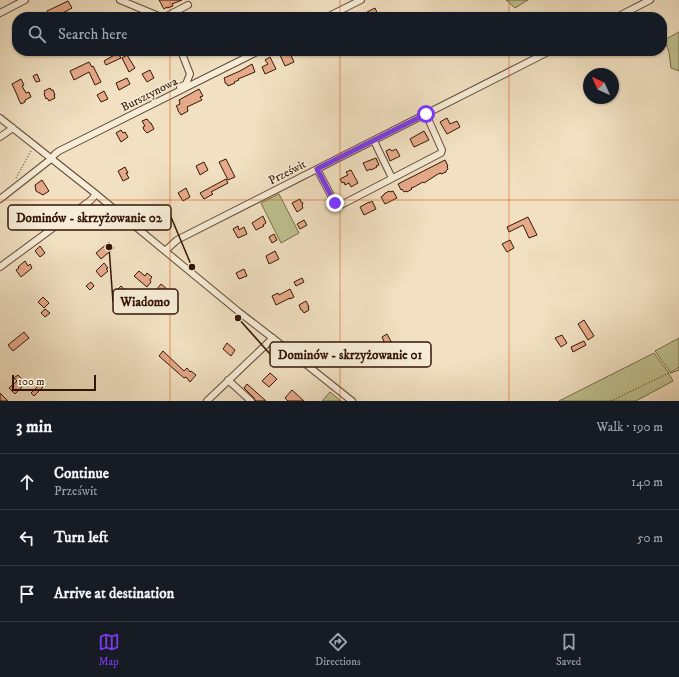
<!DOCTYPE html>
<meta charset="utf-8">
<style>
:root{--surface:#171b24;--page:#20242c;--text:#f1f3f6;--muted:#9ea1a6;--line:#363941;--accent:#7c3aed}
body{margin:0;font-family:"IM FELL DW Pica",serif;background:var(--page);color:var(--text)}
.compass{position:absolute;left:583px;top:68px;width:36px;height:36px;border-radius:50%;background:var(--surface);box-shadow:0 1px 3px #0004;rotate:315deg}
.scale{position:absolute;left:12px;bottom:10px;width:84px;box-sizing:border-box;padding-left:4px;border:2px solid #331504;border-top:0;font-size:11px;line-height:14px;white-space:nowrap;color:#331504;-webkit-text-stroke:3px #f6ecd7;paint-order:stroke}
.stop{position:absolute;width:12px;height:12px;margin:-9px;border:3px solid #7c3aed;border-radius:50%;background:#fff}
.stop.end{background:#7c3aed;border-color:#fff;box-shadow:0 1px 4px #0008}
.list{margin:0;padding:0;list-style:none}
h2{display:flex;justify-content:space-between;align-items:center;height:52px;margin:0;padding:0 16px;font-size:17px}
h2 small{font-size:13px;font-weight:400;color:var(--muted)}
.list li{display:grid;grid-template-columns:26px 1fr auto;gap:12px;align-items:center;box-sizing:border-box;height:56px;padding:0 16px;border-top:1px solid var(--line)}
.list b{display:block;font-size:15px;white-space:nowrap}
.list p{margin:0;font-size:13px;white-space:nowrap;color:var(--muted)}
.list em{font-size:13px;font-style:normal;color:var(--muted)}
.icon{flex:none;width:22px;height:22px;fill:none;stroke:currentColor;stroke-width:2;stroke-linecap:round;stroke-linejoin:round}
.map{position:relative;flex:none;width:679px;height:401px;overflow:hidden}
.search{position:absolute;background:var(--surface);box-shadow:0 1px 3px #0004;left:12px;right:12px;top:12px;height:44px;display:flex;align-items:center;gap:10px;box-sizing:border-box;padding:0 14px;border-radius:16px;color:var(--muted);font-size:15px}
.sheet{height:220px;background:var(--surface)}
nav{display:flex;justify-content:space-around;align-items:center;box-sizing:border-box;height:56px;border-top:1px solid var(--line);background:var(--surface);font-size:11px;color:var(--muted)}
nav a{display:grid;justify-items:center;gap:2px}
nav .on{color:var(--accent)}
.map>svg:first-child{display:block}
.green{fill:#bfc190;stroke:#796b4a}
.building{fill:#e6aa8a;stroke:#331504}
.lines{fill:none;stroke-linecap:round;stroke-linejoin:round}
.minor-casing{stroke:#624834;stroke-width:8}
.path{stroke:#331504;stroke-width:1;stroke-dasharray:1 2;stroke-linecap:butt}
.minor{stroke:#f6ecd7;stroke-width:6}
.route{stroke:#7c3aed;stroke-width:5}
.grid{fill:none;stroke:#d6520b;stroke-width:1;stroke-opacity:0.55}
.labels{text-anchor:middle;stroke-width:3;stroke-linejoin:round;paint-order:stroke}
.street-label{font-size:12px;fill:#331504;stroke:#f6ecd7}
.leader{fill:none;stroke:#331504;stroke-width:1.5}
.callout-dot{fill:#331504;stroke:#f6ecd7;stroke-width:1.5}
.callout{fill:#f6ecd7;stroke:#331504;stroke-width:1.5}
.callout-label{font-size:13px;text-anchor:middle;font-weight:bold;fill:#331504}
</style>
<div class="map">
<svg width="679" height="401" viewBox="0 0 679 401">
<rect width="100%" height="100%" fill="#f1e1c2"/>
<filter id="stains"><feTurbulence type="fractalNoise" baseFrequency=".005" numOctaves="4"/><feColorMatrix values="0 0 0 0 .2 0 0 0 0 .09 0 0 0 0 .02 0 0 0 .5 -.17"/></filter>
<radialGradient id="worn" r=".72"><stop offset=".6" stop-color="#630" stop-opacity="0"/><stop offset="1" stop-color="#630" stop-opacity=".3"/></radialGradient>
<path class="green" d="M506 0H528L515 8Z
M679 32V71L671 68 669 52 665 41 666 39Z
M279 194 299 233 281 243 261 203Z
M679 338V370L671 373 655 351Z
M654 353 668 372 673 381 636 401H559Z
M330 392 341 401H322Z"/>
<path class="building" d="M159 0H182L172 4 173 6 167 8V7L164 9Z
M68 1 72 8 59 15 57 12 50 16 47 11Z
M375 8 378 15 374 17H369L367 12Z
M283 51H289L294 62 285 66 279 53Z
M118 53 121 58 106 65 104 61Z
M127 55 135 68 129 72 122 58Z
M270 57 276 69 265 74 262 67 268 64 265 60Z
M89 62 92 67 93 66 101 82 95 85 89 72 74 80 70 71Z
M252 64 255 72 238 79 239 80 234 82 235 83 228 86 227 84 225 83V81L224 78 240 71Z
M150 70 154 78 147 82 142 74Z
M37 74 40 81 36 82 33 76Z
M127 78 130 84 119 90 116 83Z
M21 79 24 85 22 86 26 93 29 92 31 97 25 100V102L21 104 18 98V97L12 84Z
M50 88 51 90H53L55 95H54L55 98 49 101 47 98 46 99 44 94 45 93 44 91Z
M199 89 203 96 200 97 202 100 187 107 188 111 181 115 179 112 178 111V109L176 106 180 104 179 100Z
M104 91 108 99 101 102 97 95Z
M447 118 450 124 457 121 460 127 447 134 440 122Z
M147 119 150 123H151L154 129 147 133 144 130 143 127 145 126 142 121Z
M121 130 123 133 125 132 128 137 121 142 116 133Z
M424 131 429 140 414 147 410 139Z
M390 149 392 151 396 149 400 156 390 161 386 151Z
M376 158 379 165 376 166 377 167 371 170 370 169 367 171 363 163Z
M226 159 235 177 228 180 219 162Z
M445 160 448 166H447L448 169 446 171V172L441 174V173L438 174 424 183 423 182 414 187 411 188 412 189 407 192 406 191 404 192 402 189 401 190 398 184Z
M204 162 208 170 200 175 196 166Z
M125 167 128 173H126L129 178 123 181 118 171Z
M351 170 358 183 351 187 349 183 345 185 344 182 342 183 340 179 348 175 346 172Z
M226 179 228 183 211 192 213 194 204 199 200 193Z
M42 180 49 191 43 195 36 191 35 185Z
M186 188 190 197 183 201 178 193Z
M389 191 390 192 393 191 397 198 385 204 381 197 384 195V194Z
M300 199 301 202 303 203 302 206 303 208 297 212 292 203Z
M372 201 376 209 364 215 360 207 369 202V203Z
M263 216 266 223 263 225 264 226 256 230 252 223Z
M528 217 537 235 529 238 523 225 509 232 507 227Z
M304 220 307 225 300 229 297 224Z
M238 226 239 230 244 227 247 234 238 238 233 229Z
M274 234 277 240 272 243 269 237Z
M510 240 514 248 507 252 502 244Z
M109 242 114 248 101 259 96 253Z
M40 246 45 253 40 257 35 251Z
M275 251 279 259 269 264 266 256Z
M25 261 28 266 30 264 32 268 21 277 16 270 19 268 18 267Z
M104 263 108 268 106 269 108 271 101 277 96 271Z
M244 269 247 276 239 279 236 273Z
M139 271 145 276 147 273 152 277 150 280 151 282 147 287 134 276Z
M302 278 304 282 296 286 294 282Z
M91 282 94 286 90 290 86 286Z
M161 284 167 289 163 293 165 295 164 296 166 298 161 303 158 301 156 303 152 299 154 297 152 295Z
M121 286 127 292 124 296 117 290Z
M290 289 294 297 290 299V298L276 305 272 296 278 293 279 295Z
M43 297 49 303 44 308 38 302Z
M306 301 309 307H308L309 310 304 313 302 310H301L299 305Z
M45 309 50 313 45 317 41 313Z
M584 320 594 336 588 340 578 324Z
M24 332 29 338 13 351 8 345Z
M387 334 394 347 388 350 382 337Z
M562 335 567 343 561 347 555 338Z
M584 341 586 345 573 352 571 347Z
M227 343 235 350 231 356 223 349Z
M163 351 184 371 187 368 190 372 191 371 196 375 190 382 186 377 184 378 159 356Z
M270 373 277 379 269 387 262 381Z
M18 375 24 381 20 385 22 387 15 394 9 388 17 381 14 378Z
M40 384 43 387 34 396 31 393Z
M247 384 266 401H256L255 400 254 398 244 388Z
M292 390 304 401H288L285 398Z
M0 393 8 401H0Z"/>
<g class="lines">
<g class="minor-casing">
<path id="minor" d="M120 0 161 17
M0 13 25 0
M165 17 188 5
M327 17 361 0
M617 17 650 0
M180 87 186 84 190 74 181 51
M0 118 96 194 239 312 288 350 352 401
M0 137 13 128
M374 141 392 178
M317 169 335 203 336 205H341L441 153 442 150 426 114
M0 199 51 159 55 154 59 151 259 51
M165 251 177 240 550 51
M0 267 91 200 96 194
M228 380 251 401
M207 401 273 338"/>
</g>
<path class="path" d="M16 178 31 151
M611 401 673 371 679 367"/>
<use href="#minor" class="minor"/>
</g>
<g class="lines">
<path class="route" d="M335 203 317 169 426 114"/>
</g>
<path class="grid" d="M170 0V17M340 0V17M509 0V17M170 51V401M340 51V401M509 51V401M0 200H679"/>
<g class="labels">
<g class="street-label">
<text transform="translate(149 94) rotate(-27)" y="4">Bursztynowa</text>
<text transform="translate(287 172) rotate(-27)" y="4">Prześwit</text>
</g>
</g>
<path class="leader" d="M192 267L171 217M109 247L113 302M238 318L270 354"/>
<g class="callout-dot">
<circle cx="192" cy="267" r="4"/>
<circle cx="109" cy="247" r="4"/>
<circle cx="238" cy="318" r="4"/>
</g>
<g class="callout">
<rect x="8" y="205" width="163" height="25" rx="4"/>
<rect x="113" y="289" width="65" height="25" rx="4"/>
<rect x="270" y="342" width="161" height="25" rx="4"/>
</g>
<g class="callout-label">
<text x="89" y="222">Dominów - skrzyżowanie 02</text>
<text x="145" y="306">Wiadomo</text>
<text x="350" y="359">Dominów - skrzyżowanie 01</text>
</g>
<rect width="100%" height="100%" filter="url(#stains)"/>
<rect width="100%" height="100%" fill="url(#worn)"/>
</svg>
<svg class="compass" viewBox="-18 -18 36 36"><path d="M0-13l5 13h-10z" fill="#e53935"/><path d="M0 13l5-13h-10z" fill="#9ea1a6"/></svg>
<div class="scale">100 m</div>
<div class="stop" style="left:426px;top:114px"></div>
<div class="stop end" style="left:335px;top:203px"></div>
<div class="search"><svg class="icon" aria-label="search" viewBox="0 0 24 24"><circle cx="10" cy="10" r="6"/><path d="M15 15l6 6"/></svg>Search here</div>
</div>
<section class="sheet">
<h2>3 min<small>Walk · 190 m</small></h2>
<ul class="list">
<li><svg class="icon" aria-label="ahead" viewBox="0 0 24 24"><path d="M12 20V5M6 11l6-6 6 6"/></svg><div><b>Continue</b><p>Prześwit</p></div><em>140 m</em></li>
<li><svg class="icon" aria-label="left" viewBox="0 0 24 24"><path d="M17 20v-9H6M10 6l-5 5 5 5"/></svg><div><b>Turn left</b></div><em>50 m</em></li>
<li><svg class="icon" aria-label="arrive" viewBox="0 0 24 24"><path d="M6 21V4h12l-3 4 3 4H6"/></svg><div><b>Arrive at destination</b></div></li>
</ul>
</section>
<nav>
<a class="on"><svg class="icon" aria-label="map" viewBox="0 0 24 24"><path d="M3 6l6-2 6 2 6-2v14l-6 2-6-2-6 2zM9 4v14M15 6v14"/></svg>Map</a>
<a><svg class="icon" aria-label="directions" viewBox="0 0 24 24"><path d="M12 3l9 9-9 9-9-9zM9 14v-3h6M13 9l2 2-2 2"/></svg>Directions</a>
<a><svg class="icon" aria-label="saved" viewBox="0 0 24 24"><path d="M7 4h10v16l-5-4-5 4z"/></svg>Saved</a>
</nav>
